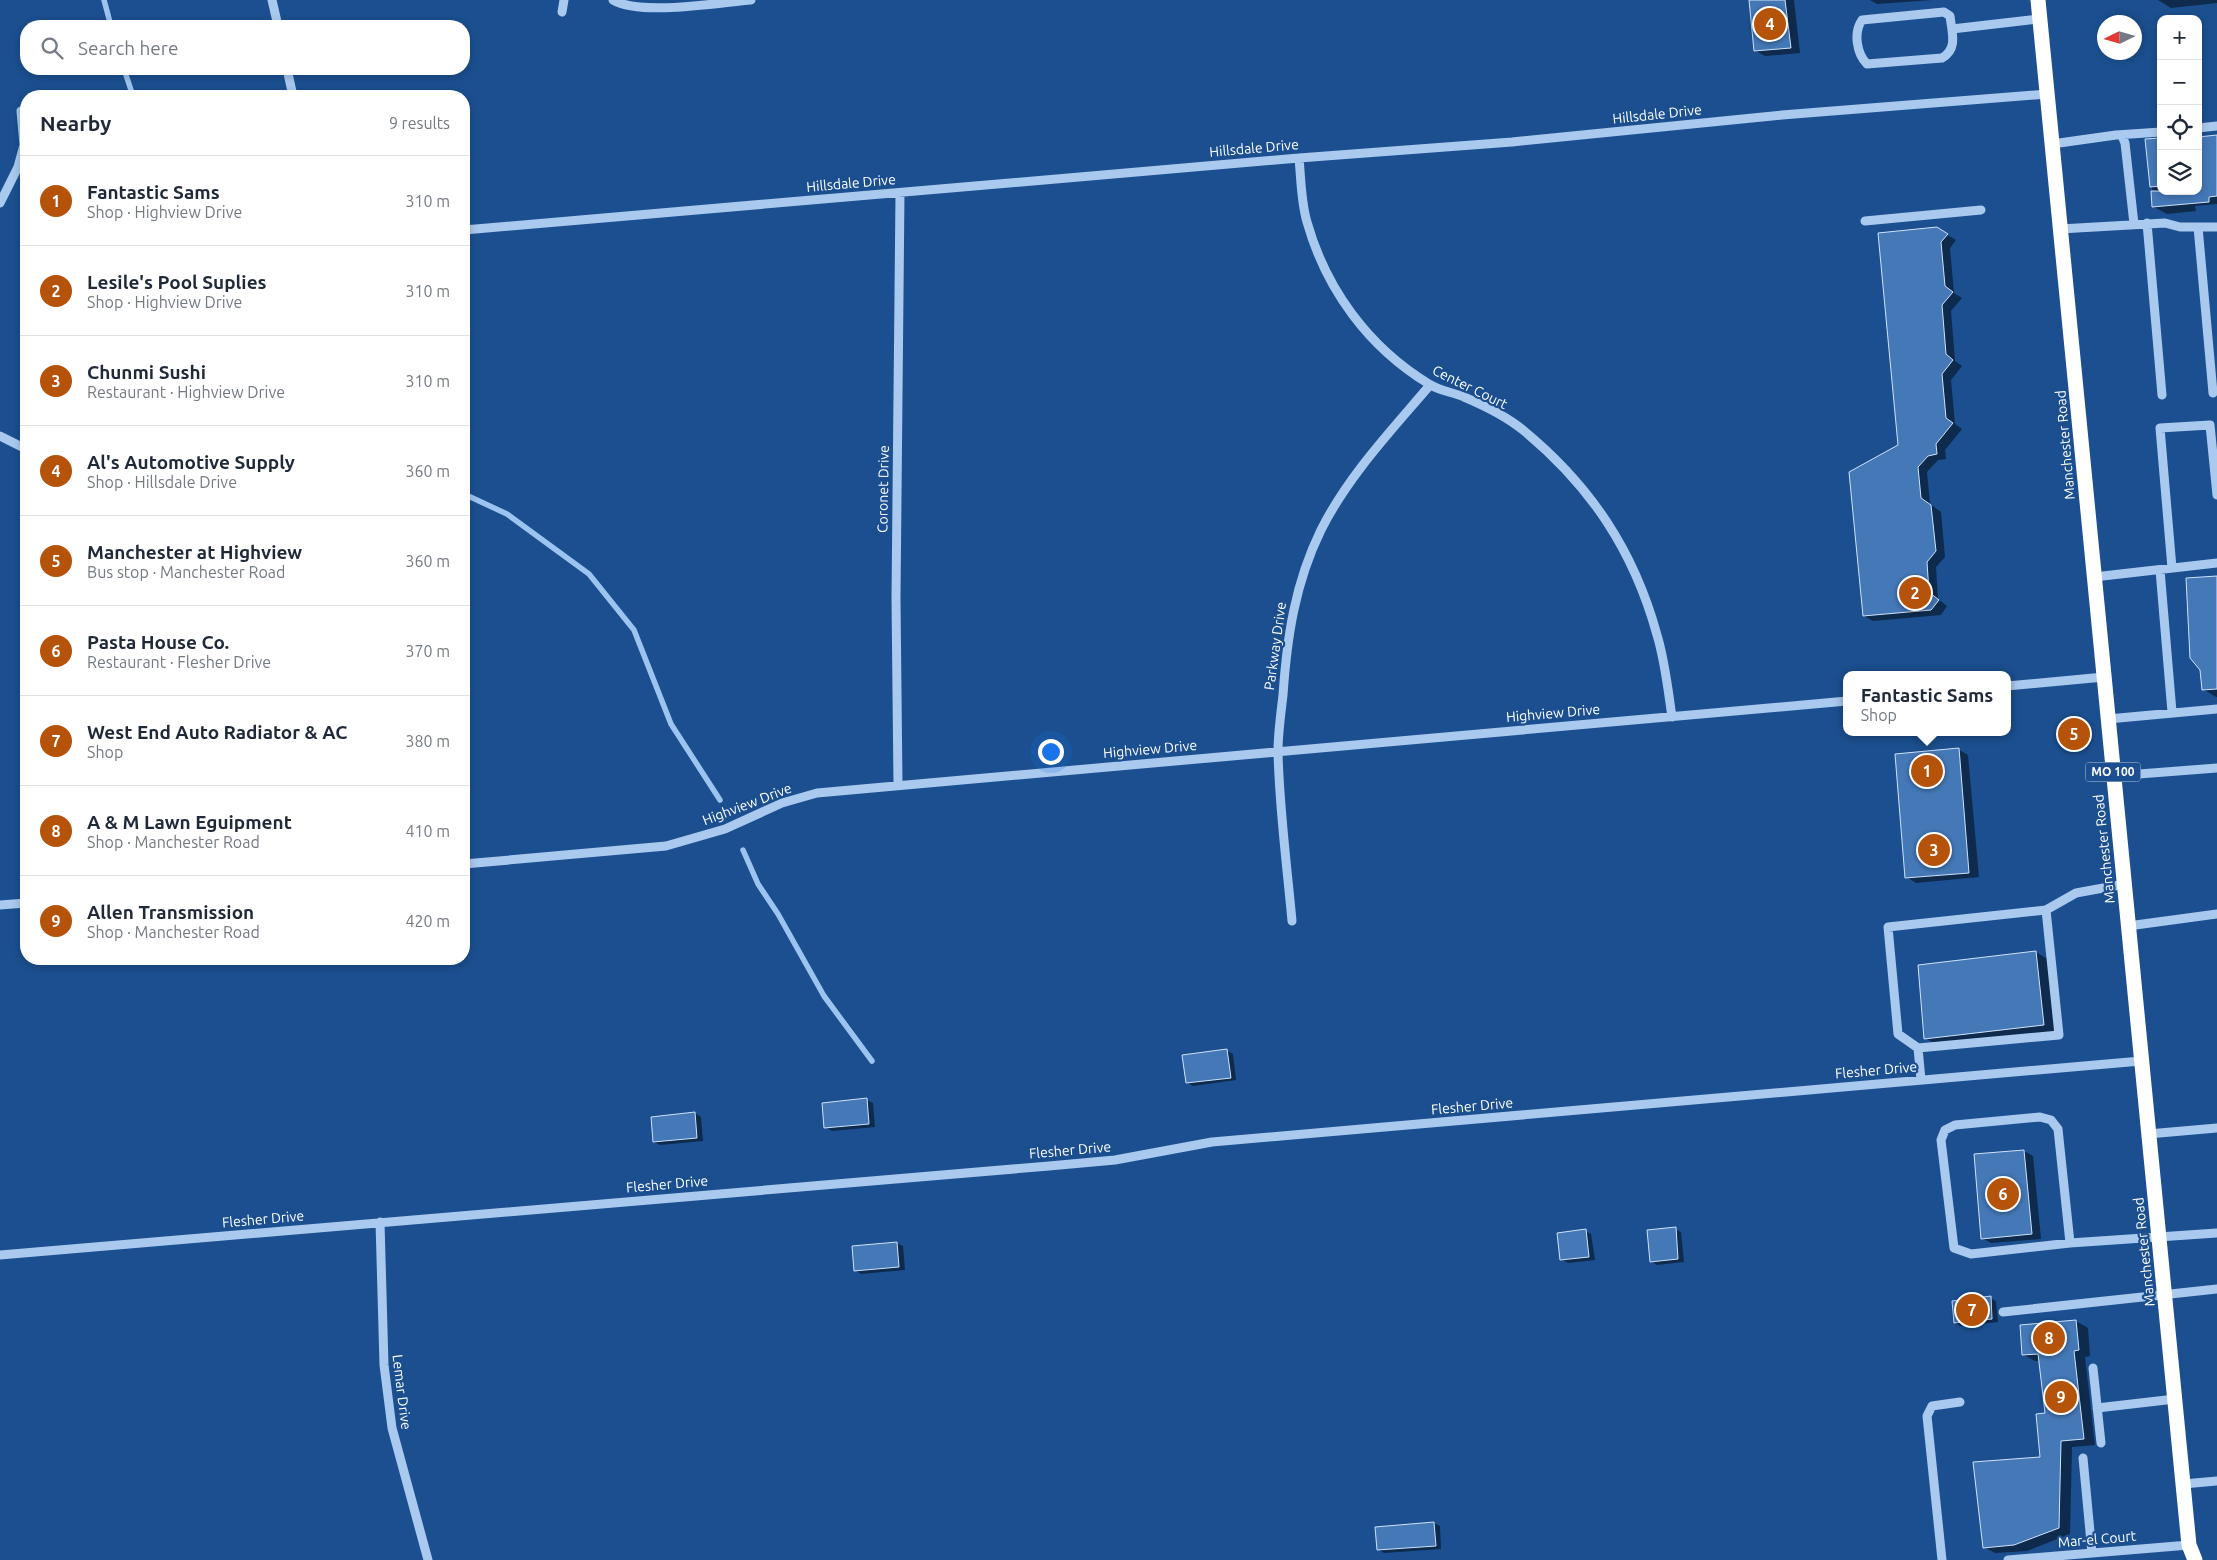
<!DOCTYPE html>
<meta charset="utf-8">
<style>
:root{--surface:#fff;--page:#f6f6f7;--text:#1f2937;--muted:#747a83;--line:#e0e1e3;--accent:#b45309}
body{margin:0;font-family:Ubuntu,sans-serif;background:var(--page);color:var(--text)}
.controls{position:absolute;right:15px;top:15px;display:grid;overflow:hidden;border-radius:10px;box-shadow:0 2px 8px #0003}
.controls button{width:45px;height:45px;display:grid;place-items:center;padding:0;border:0;border-bottom:1px solid var(--line);background:var(--surface);color:var(--text);font:25px sans-serif}
.compass{position:absolute;left:2097px;top:15px;width:45px;height:45px;border-radius:50%;background:var(--surface);box-shadow:0 2px 8px #0003;rotate:265deg}
.you{position:absolute;left:1050px;top:751px;width:18px;height:18px;margin:-12px;border:4px solid #fff;border-radius:50%;background:#1a73e8;box-shadow:0 0 0 8px #1a73e833}
.badge{display:grid;place-items:center;width:32px;height:32px;border-radius:50%;background:var(--accent);color:#fff;font-size:16px;font-weight:700}
.pin{position:absolute;translate:-50% -50%;border:2px solid #fff;box-shadow:0 1px 5px #0006}
.popup{position:absolute;left:1843px;top:671px;width:168px;height:65px;box-sizing:border-box;display:grid;place-content:center;border-radius:10px;background:var(--surface);filter:drop-shadow(0 1px 4px #0005);font-size:16px;white-space:nowrap;color:var(--muted)}
.popup b{font-size:19px;color:var(--text)}
.popup::after{content:'';position:absolute;left:50%;top:100%;margin-left:-10px;border:10px solid transparent;border-top-color:var(--surface)}
.list{margin:0;padding:0;list-style:none}
h2{display:flex;justify-content:space-between;align-items:center;height:65px;margin:0;padding:0 20px;font-size:21px}
h2 small{font-size:16px;font-weight:400;color:var(--muted)}
.list li{display:grid;grid-template-columns:32px 1fr auto;gap:15px;align-items:center;box-sizing:border-box;height:90px;padding:0 20px;border-top:1px solid var(--line)}
.list b{display:block;font-size:19px;white-space:nowrap}
.list p{margin:0;font-size:16px;white-space:nowrap;color:var(--muted)}
.list em{font-size:16px;font-style:normal;color:var(--muted)}
.icon{flex:none;width:28px;height:28px;fill:none;stroke:currentColor;stroke-width:2;stroke-linecap:round;stroke-linejoin:round}
.map{position:relative;flex:none;width:2217px;height:1560px;overflow:hidden}
.search{position:absolute;background:var(--surface);box-shadow:0 2px 8px #0003;left:20px;top:20px;width:450px;height:55px;display:flex;align-items:center;gap:12px;box-sizing:border-box;padding:0 18px;border-radius:20px;color:var(--muted);font-size:19px}
.panel{position:absolute;background:var(--surface);box-shadow:0 2px 8px #0003;left:20px;top:90px;width:450px;height:875px;border-radius:20px}
.map>svg:first-child{display:block}
.shadow{fill:#0007}
.lines{fill:none;stroke-linecap:round;stroke-linejoin:round}
.stream{stroke:#9cc4f0;stroke-width:5.5}
.building{fill:#4478b7;stroke:#cfe3fa}
.minor{stroke:#a9c9ee;stroke-width:9}
.highway{stroke:#fff;stroke-width:15}
.labels{text-anchor:middle;stroke-width:4.5;stroke-linejoin:round;paint-order:stroke}
.shield{fill:#1b4f8f;stroke:#bbcadd;stroke-width:1}
.shield-label{font-size:12px;font-weight:bold;fill:#fff}
.street-label{font-size:14px;fill:#fff;stroke:#1b4f8f}
</style>
<div class="map">
<svg width="2217" height="1560" viewBox="0 0 2217 1560">
<rect width="100%" height="100%" fill="#1b4f8f"/>
<path class="shadow" d="M1750 0H1794L1800 53 1765 56 1756 51Z
M1870 0H1932L1877 4Z
M2158 0H2217V3L2171 8Z
M2217 136V204L2195 206 2196 211 2167 214 2154 207 2147 140 2161 138V191H2198Z
M1937 229 1956 240 1950 248 1954 293 1962 298 1951 311 1955 361 1962 366 1951 380 1955 424 1962 429 1945 450 1946 459 1938 460 1927 472 1930 504 1941 512 1945 557 1936 567 1938 599 1947 606 1941 615 1873 621 1864 616 1899 446Z
M2217 577V697H2216L2203 689Z
M1958 749 1968 755 1979 877 1916 883 1907 877Z
M2036 952 2049 960 2056 1032 1938 1045 1925 1038 1920 966Z
M1227 1051 1233 1054 1236 1080 1193 1086 1187 1082Z
M867 1100 873 1103 875 1127 832 1131 826 1127Z
M695 1113 701 1117 703 1141 660 1145 654 1142Z
M2024 1151 2033 1156 2041 1239 1991 1243 1982 1238Z
M1675 1229 1681 1232 1684 1262 1657 1265 1651 1261Z
M1585 1231 1591 1234 1595 1260 1568 1263 1562 1259Z
M896 1243 903 1246 905 1270 861 1274 855 1270Z
M1990 1298 1996 1301 1998 1322 1961 1326 1955 1323Z
M2076 1321 2088 1328 2090 1356 2085 1357 2095 1445 2072 1447 2070 1534 2027 1551 1995 1553 1984 1547 2042 1458 2046 1414 2040 1361H2035L2024 1355Z
M1434 1523 1440 1526 1441 1549 1384 1553 1378 1549Z"/>
<g class="lines">
<path class="stream" d="M104 0 111 26
M124 69 133 96
M464 494 507 514 589 574 634 630 671 724 720 800
M743 850 758 884 778 914 824 996 872 1061"/>
</g>
<path class="building" d="M1749 0H1785L1791 48 1754 51Z
M2217 135V196L2209 197V202L2152 207 2151 191H2198V137Z
M2161 138V186L2150 187 2145 139Z
M1937 227 1948 234 1941 242 1945 286 1953 292 1942 305 1946 354 1953 360 1942 374 1946 418 1953 423 1936 444 1937 454 1928 456 1918 467 1921 498 1931 505 1936 551 1927 562 1929 592 1939 600 1931 610 1863 616 1849 472 1898 445 1878 233Z
M2217 576V689L2202 690 2200 670 2190 658 2186 578Z
M1959 748 1969 873 1905 878 1895 754Z
M2036 951 2044 1025 1924 1039 1918 965Z
M1227 1049 1231 1078 1186 1083 1182 1055Z
M867 1098 869 1124 824 1128 822 1103Z
M695 1112 697 1138 653 1142 651 1117Z
M2024 1150 2032 1234 1981 1239 1974 1154Z
M1676 1227 1678 1259 1650 1262 1647 1230Z
M1586 1229 1589 1257 1560 1260 1557 1233Z
M897 1242 899 1267 854 1271 852 1246Z
M1991 1296 1992 1319 1954 1323 1952 1301Z
M2076 1320 2079 1350 2074 1351 2084 1439 2061 1441 2059 1528 2014 1545 1983 1548 1973 1462 2040 1457 2036 1414 2045 1413 2038 1354 2022 1355 2020 1325Z
M1434 1522 1436 1546 1377 1550 1375 1527Z"/>
<g class="lines">
<path class="minor" d="M272 0 278 26
M613 0C641 16 717 3 751 0
M562 12 564 0
M1944 12 1950 16C1952 33 1958 49 1942 58L1867 64C1857 54 1853 33 1862 20Z
M1952 29 2039 19
M287 69 293 96
M2198 128 2217 126
M2122 136 2125 143 2134 224
M2052 144 2116 135 2161 132
M1299 158C1301 179 1301 202 1307 222 1326 289 1368 347 1429 384 1439 391 1453 392 1464 397 1483 405 1507 417 1523 430 1591 486 1634 551 1657 635 1665 661 1668 690 1672 717
M0 203 18 167 24 145 21 111
M1865 221 1981 210
M2147 223 2162 395
M2198 227 2213 393
M2060 229 2165 223 2180 227H2217
M464 230 1299 158 1512 142 1782 115 2047 94
M0 436 26 449
M2172 568 2160 428 2210 425 2217 495
M2160 570 2172 712
M2094 577 2217 563
M2007 686 2104 677
M2108 719 2217 709
M2113 776 2217 768
M898 785 896 598 900 193
M464 864 666 846 725 829 782 803 817 793 1847 701
M0 905 26 903
M1292 921C1287 866 1279 806 1278 751 1278 733 1281 713 1283 695 1287 637 1295 583 1321 530 1348 476 1391 431 1430 385
M2128 926 2217 914
M1918 1048 1898 1034 1888 927 2046 910
M1921 1080 1918 1048 2059 1035 2046 910 2076 893 2125 884
M2148 1134 2217 1128
M380 1222 384 1365 392 1428 428 1560
M2070 1243 2058 1129 2051 1120 2040 1117 1955 1125 1945 1130 1941 1140 1954 1248 1971 1254 2070 1243 2217 1233
M0 1255 1049 1166 1115 1160 1212 1142 2141 1061
M2003 1312 2217 1289
M2093 1368 2101 1443
M2097 1408 2175 1399
M2083 1458 2092 1553
M2183 1484 2217 1481
M1942 1560 1927 1416 1932 1406 1960 1402
M2008 1560 2189 1545"/>
<path class="highway" d="M2038 0 2183 1484 2189 1545 2195 1560"/>
</g>
<g class="labels">
<rect class="shield" x="2085.5" y="762.5" width="55" height="19" rx="4"/>
<g class="shield-label">
<text x="2113" y="776">MO 100</text>
</g>
<g class="street-label">
<text transform="translate(1657 114) rotate(-6)" y="5">Hillsdale Drive</text>
<text transform="translate(1254 148) rotate(-5)" y="5">Hillsdale Drive</text>
<text transform="translate(851 183) rotate(-5)" y="5">Hillsdale Drive</text>
<text transform="translate(1470 387) rotate(26)" y="5">Center Court</text>
<text transform="translate(2065 445) rotate(-95)" y="5">Manchester Road</text>
<text transform="translate(883 489) rotate(-89)" y="5">Coronet Drive</text>
<text transform="translate(1275 646) rotate(-82)" y="5">Parkway Drive</text>
<text transform="translate(1553 713) rotate(-5)" y="5">Highview Drive</text>
<text transform="translate(1150 749) rotate(-5)" y="5">Highview Drive</text>
<text transform="translate(747 804) rotate(-21)" y="5">Highview Drive</text>
<text transform="translate(2104 849) rotate(-96)" y="5">Manchester Road</text>
<text transform="translate(1876 1070) rotate(-5)" y="5">Flesher Drive</text>
<text transform="translate(1472 1106) rotate(-5)" y="5">Flesher Drive</text>
<text transform="translate(1070 1150) rotate(-5)" y="5">Flesher Drive</text>
<text transform="translate(667 1184) rotate(-5)" y="5">Flesher Drive</text>
<text transform="translate(263 1219) rotate(-5)" y="5">Flesher Drive</text>
<text transform="translate(2144 1252) rotate(-96)" y="5">Manchester Road</text>
<text transform="translate(402 1392) rotate(83)" y="5">Lemar Drive</text>
<text transform="translate(2097 1539) rotate(-5)" y="5">Mar-el Court</text>
</g>
</g>
</svg>
<div class="controls">
<button>+</button>
<button>−</button>
<button><svg class="icon" aria-label="locate" viewBox="0 0 24 24"><circle cx="12" cy="12" r="6"/><path d="M12 2v4M12 18v4M2 12h4M18 12h4"/></svg></button>
<button><svg class="icon" aria-label="layers" viewBox="0 0 24 24"><path d="M12 4l9 5-9 5-9-5zM3 14l9 5 9-5"/></svg></button>
</div>
<svg class="compass" viewBox="-18 -18 36 36"><path d="M0-13l5 13h-10z" fill="#e53935"/><path d="M0 13l5-13h-10z" fill="#747a83"/></svg>
<div class="you"></div>
<div class="pin badge" style="left:1927px;top:771px">1</div>
<div class="popup"><b>Fantastic Sams</b>Shop</div>
<div class="pin badge" style="left:1915px;top:593px">2</div>
<div class="pin badge" style="left:1934px;top:850px">3</div>
<div class="pin badge" style="left:1770px;top:24px">4</div>
<div class="pin badge" style="left:2074px;top:734px">5</div>
<div class="pin badge" style="left:2003px;top:1194px">6</div>
<div class="pin badge" style="left:1972px;top:1310px">7</div>
<div class="pin badge" style="left:2049px;top:1338px">8</div>
<div class="pin badge" style="left:2061px;top:1397px">9</div>
<div class="search"><svg class="icon" aria-label="search" viewBox="0 0 24 24"><circle cx="10" cy="10" r="6"/><path d="M15 15l6 6"/></svg>Search here</div>
<section class="panel">
<h2>Nearby<small>9 results</small></h2>
<ul class="list">
<li><span class="badge">1</span><div><b>Fantastic Sams</b><p>Shop · Highview Drive</p></div><em>310 m</em></li>
<li><span class="badge">2</span><div><b>Lesile's Pool Suplies</b><p>Shop · Highview Drive</p></div><em>310 m</em></li>
<li><span class="badge">3</span><div><b>Chunmi Sushi</b><p>Restaurant · Highview Drive</p></div><em>310 m</em></li>
<li><span class="badge">4</span><div><b>Al's Automotive Supply</b><p>Shop · Hillsdale Drive</p></div><em>360 m</em></li>
<li><span class="badge">5</span><div><b>Manchester at Highview</b><p>Bus stop · Manchester Road</p></div><em>360 m</em></li>
<li><span class="badge">6</span><div><b>Pasta House Co.</b><p>Restaurant · Flesher Drive</p></div><em>370 m</em></li>
<li><span class="badge">7</span><div><b>West End Auto Radiator &amp; AC</b><p>Shop</p></div><em>380 m</em></li>
<li><span class="badge">8</span><div><b>A &amp; M Lawn Eguipment</b><p>Shop · Manchester Road</p></div><em>410 m</em></li>
<li><span class="badge">9</span><div><b>Allen Transmission</b><p>Shop · Manchester Road</p></div><em>420 m</em></li>
</ul>
</section>
</div>
